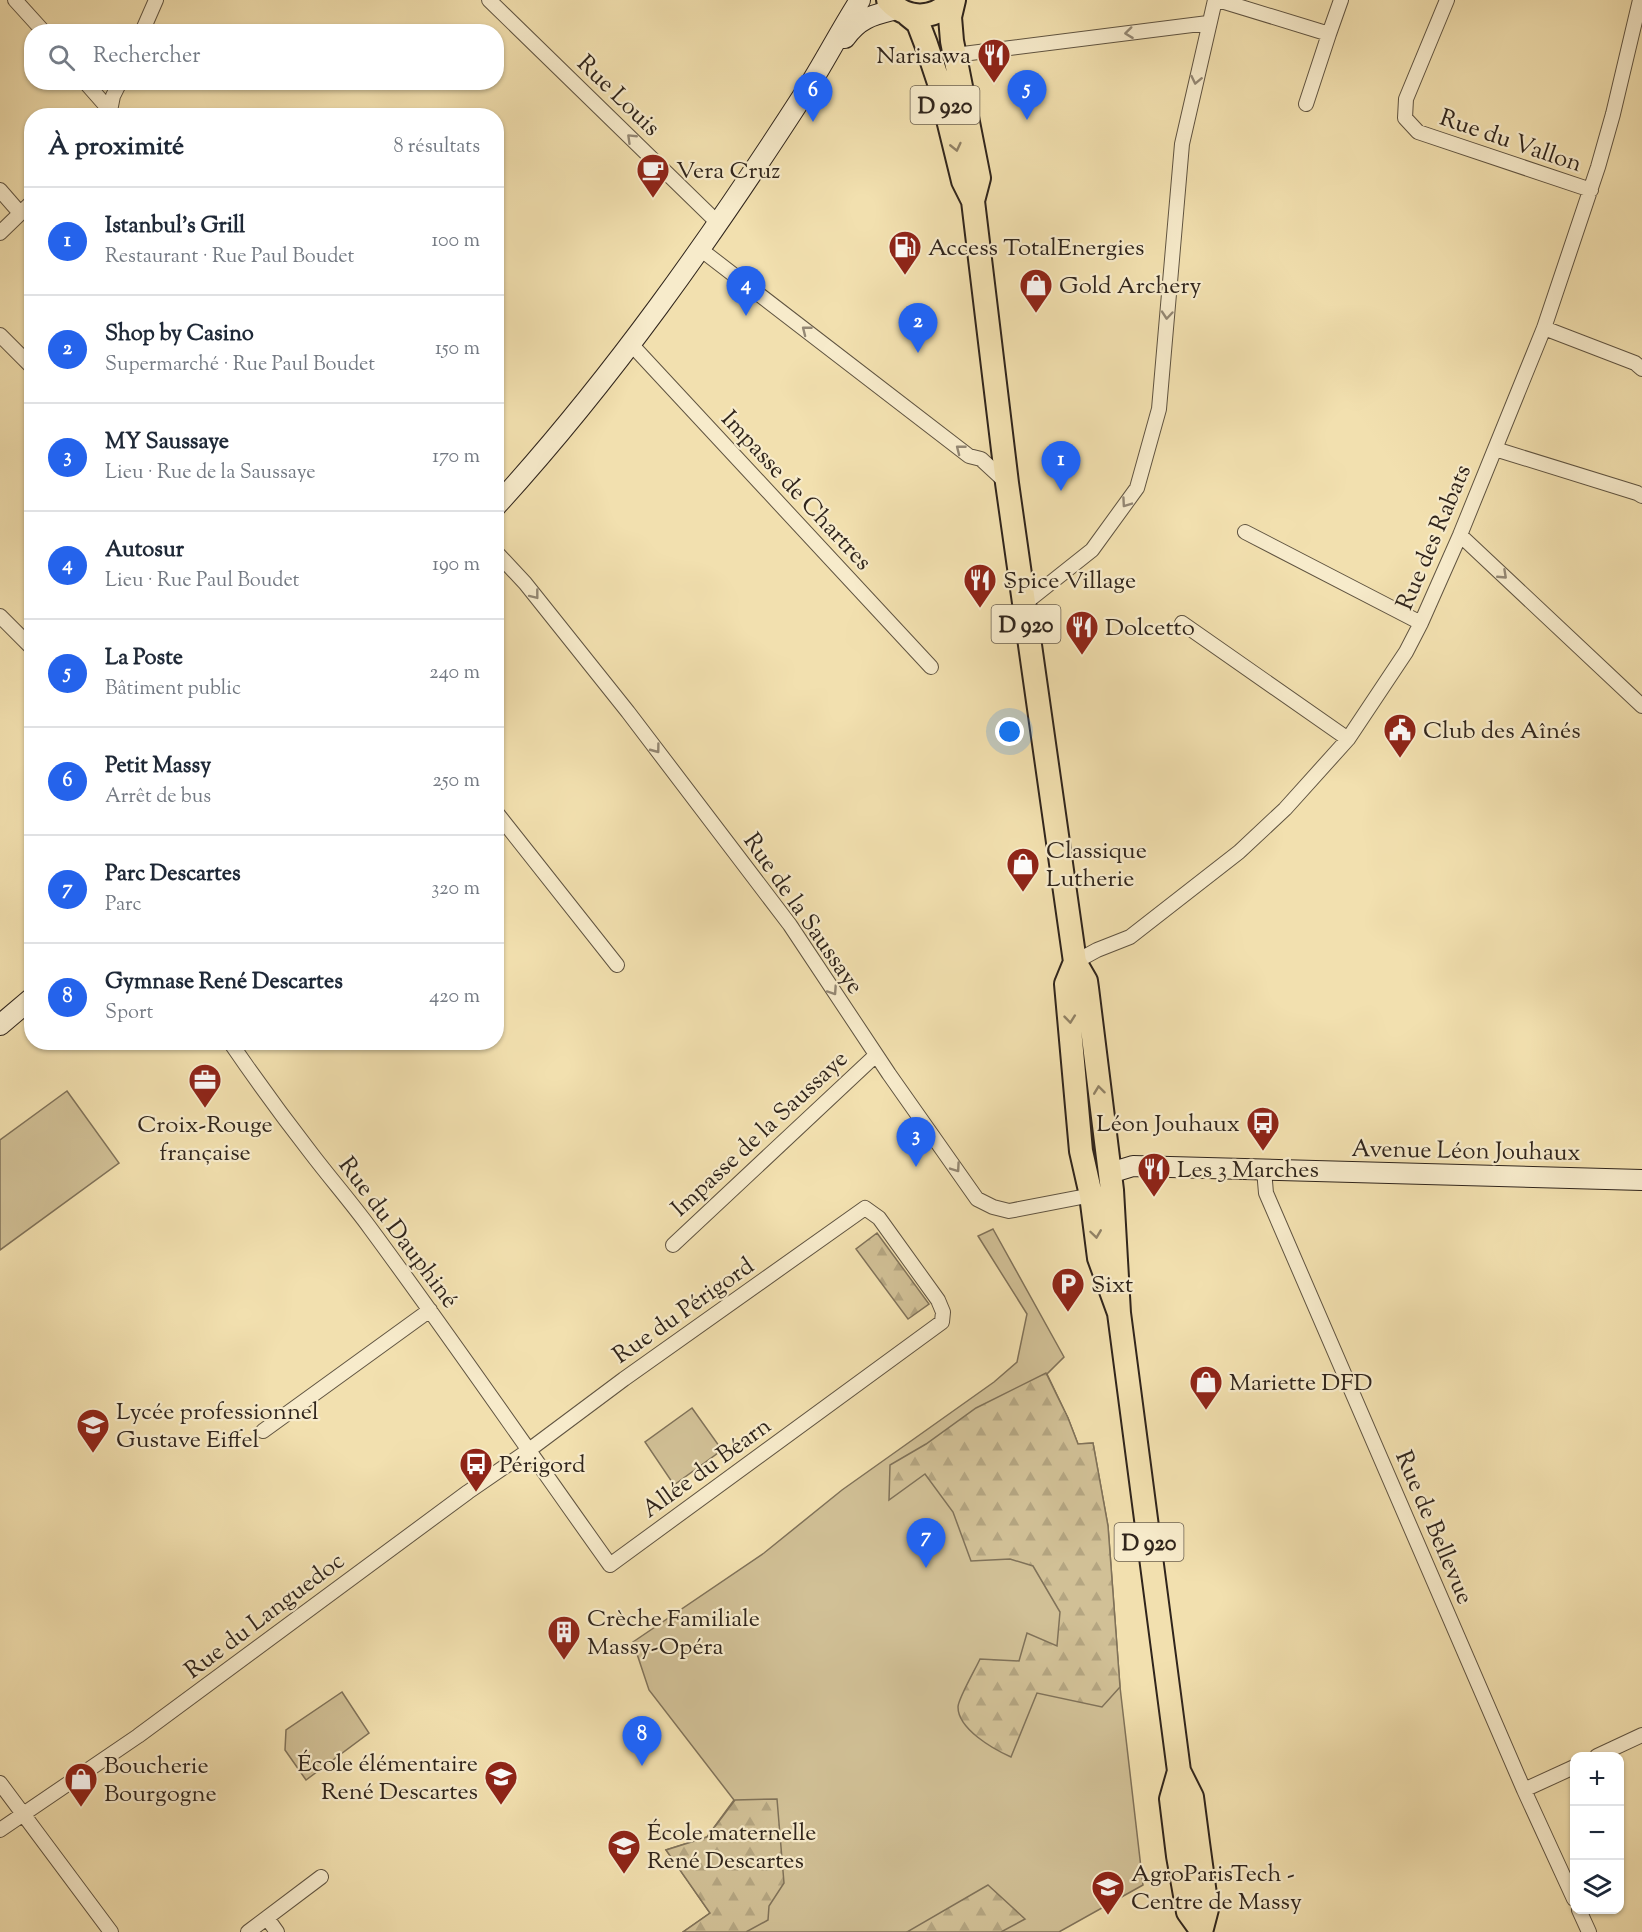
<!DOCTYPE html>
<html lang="fr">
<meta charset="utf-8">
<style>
:root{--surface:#fff;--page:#f6f6f7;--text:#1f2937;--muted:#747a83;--line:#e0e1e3;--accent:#2563eb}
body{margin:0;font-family:"Sorts Mill Goudy",serif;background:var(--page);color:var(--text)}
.controls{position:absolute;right:18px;bottom:18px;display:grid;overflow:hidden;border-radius:12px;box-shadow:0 2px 4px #0004}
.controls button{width:54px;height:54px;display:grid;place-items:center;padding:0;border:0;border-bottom:2px solid var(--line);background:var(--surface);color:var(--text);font:30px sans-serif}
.you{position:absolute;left:1010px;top:732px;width:21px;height:21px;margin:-15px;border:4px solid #fff;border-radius:50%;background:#1a73e8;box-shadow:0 0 0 9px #1a73e833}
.badge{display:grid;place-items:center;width:39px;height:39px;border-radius:50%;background:var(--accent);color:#fff;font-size:20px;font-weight:700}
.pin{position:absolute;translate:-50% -50px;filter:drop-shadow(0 2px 3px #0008)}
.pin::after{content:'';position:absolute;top:32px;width:21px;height:18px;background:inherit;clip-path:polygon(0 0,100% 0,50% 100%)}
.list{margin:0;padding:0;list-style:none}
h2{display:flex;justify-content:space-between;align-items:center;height:78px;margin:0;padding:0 24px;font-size:26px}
h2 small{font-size:20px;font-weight:400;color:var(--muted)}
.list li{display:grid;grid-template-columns:39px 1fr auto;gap:18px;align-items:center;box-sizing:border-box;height:108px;padding:0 24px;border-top:2px solid var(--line)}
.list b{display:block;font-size:22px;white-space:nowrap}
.list p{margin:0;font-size:20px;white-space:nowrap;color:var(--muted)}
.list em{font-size:20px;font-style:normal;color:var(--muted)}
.icon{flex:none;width:33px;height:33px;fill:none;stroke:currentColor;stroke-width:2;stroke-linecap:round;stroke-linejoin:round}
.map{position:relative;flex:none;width:1642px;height:1932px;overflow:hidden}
.search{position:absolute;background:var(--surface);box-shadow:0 2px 4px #0004;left:24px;top:24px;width:480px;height:66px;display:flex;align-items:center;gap:15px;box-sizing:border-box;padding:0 21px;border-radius:24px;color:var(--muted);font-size:22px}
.panel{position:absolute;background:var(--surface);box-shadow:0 2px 4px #0004;left:24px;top:108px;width:480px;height:942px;border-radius:24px}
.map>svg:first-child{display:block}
.green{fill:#d1c096;stroke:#807259;stroke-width:1.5}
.forest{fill:url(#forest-firs);stroke:#807259;stroke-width:1.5}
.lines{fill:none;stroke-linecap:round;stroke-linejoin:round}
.street-casing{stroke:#605441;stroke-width:16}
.secondary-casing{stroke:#30251c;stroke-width:22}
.primary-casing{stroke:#30251c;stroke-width:26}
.street{stroke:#f7ebcb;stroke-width:14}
.secondary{stroke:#f7ebcb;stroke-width:20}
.primary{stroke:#f2e0af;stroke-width:22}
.oneway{stroke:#948874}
.oneway2{stroke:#918266}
.labels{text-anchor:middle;stroke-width:4.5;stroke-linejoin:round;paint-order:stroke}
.shield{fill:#f7ebcb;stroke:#6c6050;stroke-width:1.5}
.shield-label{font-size:22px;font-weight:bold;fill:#30251c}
.poi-label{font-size:24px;fill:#30251c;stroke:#f7ebcb;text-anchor:start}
.street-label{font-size:24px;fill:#30251c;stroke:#f7ebcb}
</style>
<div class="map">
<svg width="1642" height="1932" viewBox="0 0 1642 1932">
<defs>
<pattern id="forest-firs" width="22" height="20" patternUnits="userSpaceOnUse" patternTransform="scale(1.5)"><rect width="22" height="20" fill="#d1c096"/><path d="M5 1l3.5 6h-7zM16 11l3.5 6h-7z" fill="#b4a581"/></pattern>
</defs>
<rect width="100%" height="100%" fill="#f2e0af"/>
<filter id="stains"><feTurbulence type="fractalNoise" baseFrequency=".00333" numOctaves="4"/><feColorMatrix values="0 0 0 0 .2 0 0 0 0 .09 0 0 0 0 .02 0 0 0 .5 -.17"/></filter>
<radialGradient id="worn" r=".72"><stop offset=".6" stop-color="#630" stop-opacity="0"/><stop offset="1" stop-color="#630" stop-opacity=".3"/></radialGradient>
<path class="green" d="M67 1091 119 1163 0 1250V1140Z
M993 1229 1064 1357 1047 1374 1068 1418 1078 1444 1093 1443 1108 1526 1120 1687 1143 1885 1059 1932H683L710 1913 666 1850 707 1837 734 1800 649 1690 633 1642 764 1553 842 1490 994 1382 1017 1362 1027 1314 978 1236Z
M692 1408 722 1450 674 1485 645 1442Z
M342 1692 369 1733 306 1780 285 1750 286 1730Z"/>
<path class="forest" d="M877 1233 929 1304 908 1319 856 1249Z
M1046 1373 1068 1418 1078 1444 1093 1443 1108 1526 1120 1687 1102 1707 1037 1693 1011 1757C993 1749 958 1729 958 1707 958 1699 976 1668 980 1659L1019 1661 1027 1633 1057 1646 1060 1612 1033 1566 1010 1559 971 1561 953 1512 925 1474 889 1500 890 1465 926 1444 976 1408Z
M777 1799 784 1883 769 1906 768 1920 746 1932H683L710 1913 666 1850 707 1837 735 1800Z
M988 1885 1025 1919 1001 1932H907Z"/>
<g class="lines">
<g class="street-casing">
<path id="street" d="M15 0 44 32
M489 0 718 223
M1218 0 1329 34 1341 0
M1447 0 1406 99 1405 118 1418 132 1591 190
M142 32 156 0
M955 55 1208 23
M85 82 115 116
M1306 104 1329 34
M109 116 113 96 120 82
M0 190 20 213
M0 233 32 202
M700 249 969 456 981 459 1007 483
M1544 328 1635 363 1642 369
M0 335 32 367
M630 343 931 667
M1495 449 1637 493 1642 496
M1245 532 1421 623
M1460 535 1642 706
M496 552 525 583 628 712 790 925 889 1074 977 1199 993 1207 1009 1211 1097 1194
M1024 604 1092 550 1137 488 1159 409 1182 144 1215 0
M0 616 32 648
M1182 623 1348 739
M496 812 617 965
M1075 962 1097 950 1130 937 1239 852 1285 809 1348 739 1406 652 1421 623 1460 535 1544 328 1598 167 1613 114 1640 0
M1264 1170 1266 1193 1524 1790 1574 1899
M673 1245 876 1055
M263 1431 430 1310
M1597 1756 1642 1735
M0 1783 111 1932
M1524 1790 1574 1767
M0 1830 138 1736 468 1492 529 1450 624 1379 865 1208 879 1218 938 1300 943 1312 942 1322 610 1565C530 1453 452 1339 370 1228 351 1202 330 1178 311 1153 283 1117 256 1080 230 1042
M1579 1910 1589 1932
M267 1918 277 1932
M248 1932 321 1877"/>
</g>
<g class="secondary-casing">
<path id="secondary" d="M845 38C860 17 874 15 897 9
M496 506C612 379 711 238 804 94 824 63 840 31 860 0
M0 1025 32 998
M1110 1173 1133 1166 1642 1180"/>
</g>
<g class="primary-casing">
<path id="primary" d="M888 0C906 20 933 21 952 0
M954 0 950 17 952 41 979 178 973 201
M908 15 918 23 926 44 939 83 963 181 973 201 1007 483 1075 962 1086 981 1087 988 1112 1190 1119 1313
M1075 962 1066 984 1081 1151 1091 1195 1099 1258 1119 1313 1179 1771 1192 1797 1198 1843 1207 1909 1201 1932
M1179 1771 1171 1799 1178 1856 1188 1912 1201 1930"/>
</g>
<use href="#street" class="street"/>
<use href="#secondary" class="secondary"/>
<use href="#primary" class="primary"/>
</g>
<defs><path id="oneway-chevron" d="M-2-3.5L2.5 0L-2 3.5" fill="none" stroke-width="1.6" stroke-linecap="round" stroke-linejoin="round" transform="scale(1.5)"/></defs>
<g class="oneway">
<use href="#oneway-chevron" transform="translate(1129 33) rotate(173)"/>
<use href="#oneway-chevron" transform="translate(1196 80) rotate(102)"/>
<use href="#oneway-chevron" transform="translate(631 138) rotate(-136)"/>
<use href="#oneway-chevron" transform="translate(1167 315) rotate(95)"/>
<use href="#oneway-chevron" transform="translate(806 330) rotate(-142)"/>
<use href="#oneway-chevron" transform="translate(960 449) rotate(-142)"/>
<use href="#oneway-chevron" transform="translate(1126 503) rotate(125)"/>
<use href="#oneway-chevron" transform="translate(1503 575) rotate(43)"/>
<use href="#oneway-chevron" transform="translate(535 595) rotate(52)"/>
<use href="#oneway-chevron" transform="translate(656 749) rotate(53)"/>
<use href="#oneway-chevron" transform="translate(833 991) rotate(56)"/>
<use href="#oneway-chevron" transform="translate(956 1168) rotate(55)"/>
</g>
<g class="oneway2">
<use href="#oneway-chevron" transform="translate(956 147) rotate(77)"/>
<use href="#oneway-chevron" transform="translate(1070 1019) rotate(84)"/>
<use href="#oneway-chevron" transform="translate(1099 1090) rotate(-97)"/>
<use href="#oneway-chevron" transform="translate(1096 1234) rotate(82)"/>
</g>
<defs>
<g id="restaurant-pin" transform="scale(1.725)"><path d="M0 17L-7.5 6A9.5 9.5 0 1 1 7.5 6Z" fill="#8f2418" stroke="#f7ebcb"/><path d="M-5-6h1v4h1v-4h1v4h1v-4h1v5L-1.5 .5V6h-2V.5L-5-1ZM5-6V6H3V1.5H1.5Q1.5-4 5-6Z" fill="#fff"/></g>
<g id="cafe-pin" transform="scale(1.725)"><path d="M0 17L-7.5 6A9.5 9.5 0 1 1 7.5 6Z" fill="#8f2418" stroke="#f7ebcb"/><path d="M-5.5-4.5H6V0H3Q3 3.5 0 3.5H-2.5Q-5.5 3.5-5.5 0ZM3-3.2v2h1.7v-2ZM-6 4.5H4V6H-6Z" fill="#fff"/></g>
<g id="fuel-pin" transform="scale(1.725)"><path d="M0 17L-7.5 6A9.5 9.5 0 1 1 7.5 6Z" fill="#8f2418" stroke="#f7ebcb"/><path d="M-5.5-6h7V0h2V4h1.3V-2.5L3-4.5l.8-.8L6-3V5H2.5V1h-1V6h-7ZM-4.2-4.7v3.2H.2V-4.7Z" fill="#fff"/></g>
<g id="shop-pin" transform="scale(1.725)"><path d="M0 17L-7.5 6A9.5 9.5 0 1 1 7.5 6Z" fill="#8f2418" stroke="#f7ebcb"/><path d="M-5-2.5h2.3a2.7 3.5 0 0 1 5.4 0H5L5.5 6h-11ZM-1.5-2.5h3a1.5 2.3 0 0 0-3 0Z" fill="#fff"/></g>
<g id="civic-pin" transform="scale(1.725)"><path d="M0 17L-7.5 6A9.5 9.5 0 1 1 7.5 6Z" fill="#8f2418" stroke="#f7ebcb"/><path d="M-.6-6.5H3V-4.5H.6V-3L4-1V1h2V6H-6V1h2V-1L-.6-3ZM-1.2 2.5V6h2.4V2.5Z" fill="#fff"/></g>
<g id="office-pin" transform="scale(1.725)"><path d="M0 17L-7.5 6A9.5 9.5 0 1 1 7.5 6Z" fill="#8f2418" stroke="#f7ebcb"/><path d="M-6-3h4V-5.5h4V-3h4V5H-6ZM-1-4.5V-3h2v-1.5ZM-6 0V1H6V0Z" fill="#fff"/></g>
<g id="bus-pin" transform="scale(1.725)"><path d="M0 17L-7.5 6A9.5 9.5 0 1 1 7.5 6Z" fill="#8f2418" stroke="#f7ebcb"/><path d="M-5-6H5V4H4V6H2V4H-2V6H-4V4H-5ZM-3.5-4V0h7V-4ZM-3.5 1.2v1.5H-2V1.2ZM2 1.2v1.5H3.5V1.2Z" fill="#fff"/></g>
<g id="parking-pin" transform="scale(1.725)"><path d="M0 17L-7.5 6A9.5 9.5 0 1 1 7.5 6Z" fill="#8f2418" stroke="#f7ebcb"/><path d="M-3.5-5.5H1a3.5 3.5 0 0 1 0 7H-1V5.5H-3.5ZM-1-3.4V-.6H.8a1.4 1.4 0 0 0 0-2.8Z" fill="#fff"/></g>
<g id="school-pin" transform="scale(1.725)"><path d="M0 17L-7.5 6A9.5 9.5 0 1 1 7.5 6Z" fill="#8f2418" stroke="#f7ebcb"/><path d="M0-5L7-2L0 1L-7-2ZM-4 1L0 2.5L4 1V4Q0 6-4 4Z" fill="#fff"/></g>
<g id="building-pin" transform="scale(1.725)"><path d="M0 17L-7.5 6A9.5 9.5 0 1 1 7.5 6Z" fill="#8f2418" stroke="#f7ebcb"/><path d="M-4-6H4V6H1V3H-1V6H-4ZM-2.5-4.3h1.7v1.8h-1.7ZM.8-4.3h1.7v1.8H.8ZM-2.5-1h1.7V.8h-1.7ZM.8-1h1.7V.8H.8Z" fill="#fff"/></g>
<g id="university-pin" transform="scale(1.725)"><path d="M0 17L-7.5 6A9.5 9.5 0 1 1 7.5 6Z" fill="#8f2418" stroke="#f7ebcb"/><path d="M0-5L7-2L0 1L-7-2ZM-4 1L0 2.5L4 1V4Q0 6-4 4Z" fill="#fff"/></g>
</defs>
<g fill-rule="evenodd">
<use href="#restaurant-pin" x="994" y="55"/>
<use href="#cafe-pin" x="653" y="170"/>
<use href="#fuel-pin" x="905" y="247"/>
<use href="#shop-pin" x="1036" y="285"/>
<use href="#restaurant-pin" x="980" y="580"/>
<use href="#restaurant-pin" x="1082" y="627"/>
<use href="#civic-pin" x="1400" y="730"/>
<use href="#shop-pin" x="1023" y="864"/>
<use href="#office-pin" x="205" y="1080"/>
<use href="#bus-pin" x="1263" y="1123"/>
<use href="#restaurant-pin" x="1154" y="1169"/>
<use href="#parking-pin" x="1068" y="1284"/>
<use href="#shop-pin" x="1206" y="1382"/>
<use href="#school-pin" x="93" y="1425"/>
<use href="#bus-pin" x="476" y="1464"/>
<use href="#building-pin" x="564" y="1632"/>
<use href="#school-pin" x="501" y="1777"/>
<use href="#shop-pin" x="81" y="1779"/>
<use href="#school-pin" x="624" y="1846"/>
<use href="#university-pin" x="1108" y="1887"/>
</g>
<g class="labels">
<g class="shield">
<rect x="910.5" y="86" width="69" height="38" rx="4.5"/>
<rect x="991.5" y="605" width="69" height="38" rx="4.5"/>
<rect x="1114.5" y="1523" width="69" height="38" rx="4.5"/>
</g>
<g class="shield-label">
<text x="945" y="113">D 920</text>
<text x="1026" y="632">D 920</text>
<text x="1149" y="1550">D 920</text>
</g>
<g class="poi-label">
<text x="971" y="63" text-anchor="end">Narisawa</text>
<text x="676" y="178">Vera Cruz</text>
<text x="928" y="255">Access TotalEnergies</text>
<text x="1059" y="293">Gold Archery</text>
<text x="1003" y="588">Spice Village</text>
<text x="1105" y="635">Dolcetto</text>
<text x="1423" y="738">Club des Aînés</text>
<text x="1046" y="858">Classique<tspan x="1046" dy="28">Lutherie</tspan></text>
<text x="1240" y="1131" text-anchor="end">Léon Jouhaux</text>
<text x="205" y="1132" text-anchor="middle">Croix-Rouge<tspan x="205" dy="28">française</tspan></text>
<text x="1177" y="1177">Les 3 Marches</text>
<text x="1091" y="1292">Sixt</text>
<text x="1229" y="1390">Mariette DFD</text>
<text x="116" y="1419">Lycée professionnel<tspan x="116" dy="28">Gustave Eiffel</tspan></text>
<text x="499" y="1472">Périgord</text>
<text x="587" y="1626">Crèche Familiale<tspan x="587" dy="28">Massy-Opéra</tspan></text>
<text x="478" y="1771" text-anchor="end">École élémentaire<tspan x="478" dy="28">René Descartes</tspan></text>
<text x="104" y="1773">Boucherie<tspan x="104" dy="28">Bourgogne</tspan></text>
<text x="647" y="1840">École maternelle<tspan x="647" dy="28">René Descartes</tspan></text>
<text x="1131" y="1881">AgroParisTech -<tspan x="1131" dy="28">Centre de Massy</tspan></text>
</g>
<g class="street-label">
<text transform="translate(619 95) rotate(44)" y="8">Rue Louis</text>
<text transform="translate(1511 140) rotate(19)" y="8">Rue du Vallon</text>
<text transform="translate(797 490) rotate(47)" y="8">Impasse de Chartres</text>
<text transform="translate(1433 537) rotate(-67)" y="8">Rue des Rabats</text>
<text transform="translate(804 913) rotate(55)" y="8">Rue de la Saussaye</text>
<text transform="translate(759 1133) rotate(-43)" y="8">Impasse de la Saussaye</text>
<text transform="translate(1466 1150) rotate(1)" y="8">Avenue Léon Jouhaux</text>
<text transform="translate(399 1232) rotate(53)" y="8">Rue du Dauphiné</text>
<text transform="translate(683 1310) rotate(-35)" y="8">Rue du Périgord</text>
<text transform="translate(706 1467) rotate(-36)" y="8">Allée du Béarn</text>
<text transform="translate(1435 1527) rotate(67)" y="8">Rue de Bellevue</text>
<text transform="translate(264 1615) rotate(-37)" y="8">Rue du Languedoc</text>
</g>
</g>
<rect width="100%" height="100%" filter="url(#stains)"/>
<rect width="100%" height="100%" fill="url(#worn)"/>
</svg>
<div class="controls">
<button>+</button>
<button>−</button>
<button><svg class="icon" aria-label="layers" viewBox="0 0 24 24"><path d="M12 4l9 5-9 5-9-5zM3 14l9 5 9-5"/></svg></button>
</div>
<div class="you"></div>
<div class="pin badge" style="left:1061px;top:491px">1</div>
<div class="pin badge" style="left:918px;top:353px">2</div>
<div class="pin badge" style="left:916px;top:1167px">3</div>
<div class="pin badge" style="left:746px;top:316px">4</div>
<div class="pin badge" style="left:1027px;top:120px">5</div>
<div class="pin badge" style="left:813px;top:122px">6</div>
<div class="pin badge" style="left:926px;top:1568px">7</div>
<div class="pin badge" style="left:642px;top:1766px">8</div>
<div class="search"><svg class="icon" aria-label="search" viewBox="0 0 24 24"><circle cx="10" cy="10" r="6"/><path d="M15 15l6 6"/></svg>Rechercher</div>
<section class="panel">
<h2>À proximité<small>8 résultats</small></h2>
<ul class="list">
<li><span class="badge">1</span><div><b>Istanbul's Grill</b><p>Restaurant · Rue Paul Boudet</p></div><em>100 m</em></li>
<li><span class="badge">2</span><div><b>Shop by Casino</b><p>Supermarché · Rue Paul Boudet</p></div><em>150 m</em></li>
<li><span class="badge">3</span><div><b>MY Saussaye</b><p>Lieu · Rue de la Saussaye</p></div><em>170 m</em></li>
<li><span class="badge">4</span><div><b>Autosur</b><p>Lieu · Rue Paul Boudet</p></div><em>190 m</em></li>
<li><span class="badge">5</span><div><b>La Poste</b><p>Bâtiment public</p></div><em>240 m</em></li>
<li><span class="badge">6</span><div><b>Petit Massy</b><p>Arrêt de bus</p></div><em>250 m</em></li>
<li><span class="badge">7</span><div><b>Parc Descartes</b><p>Parc</p></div><em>320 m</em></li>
<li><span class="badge">8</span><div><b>Gymnase René Descartes</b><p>Sport</p></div><em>420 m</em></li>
</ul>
</section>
</div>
